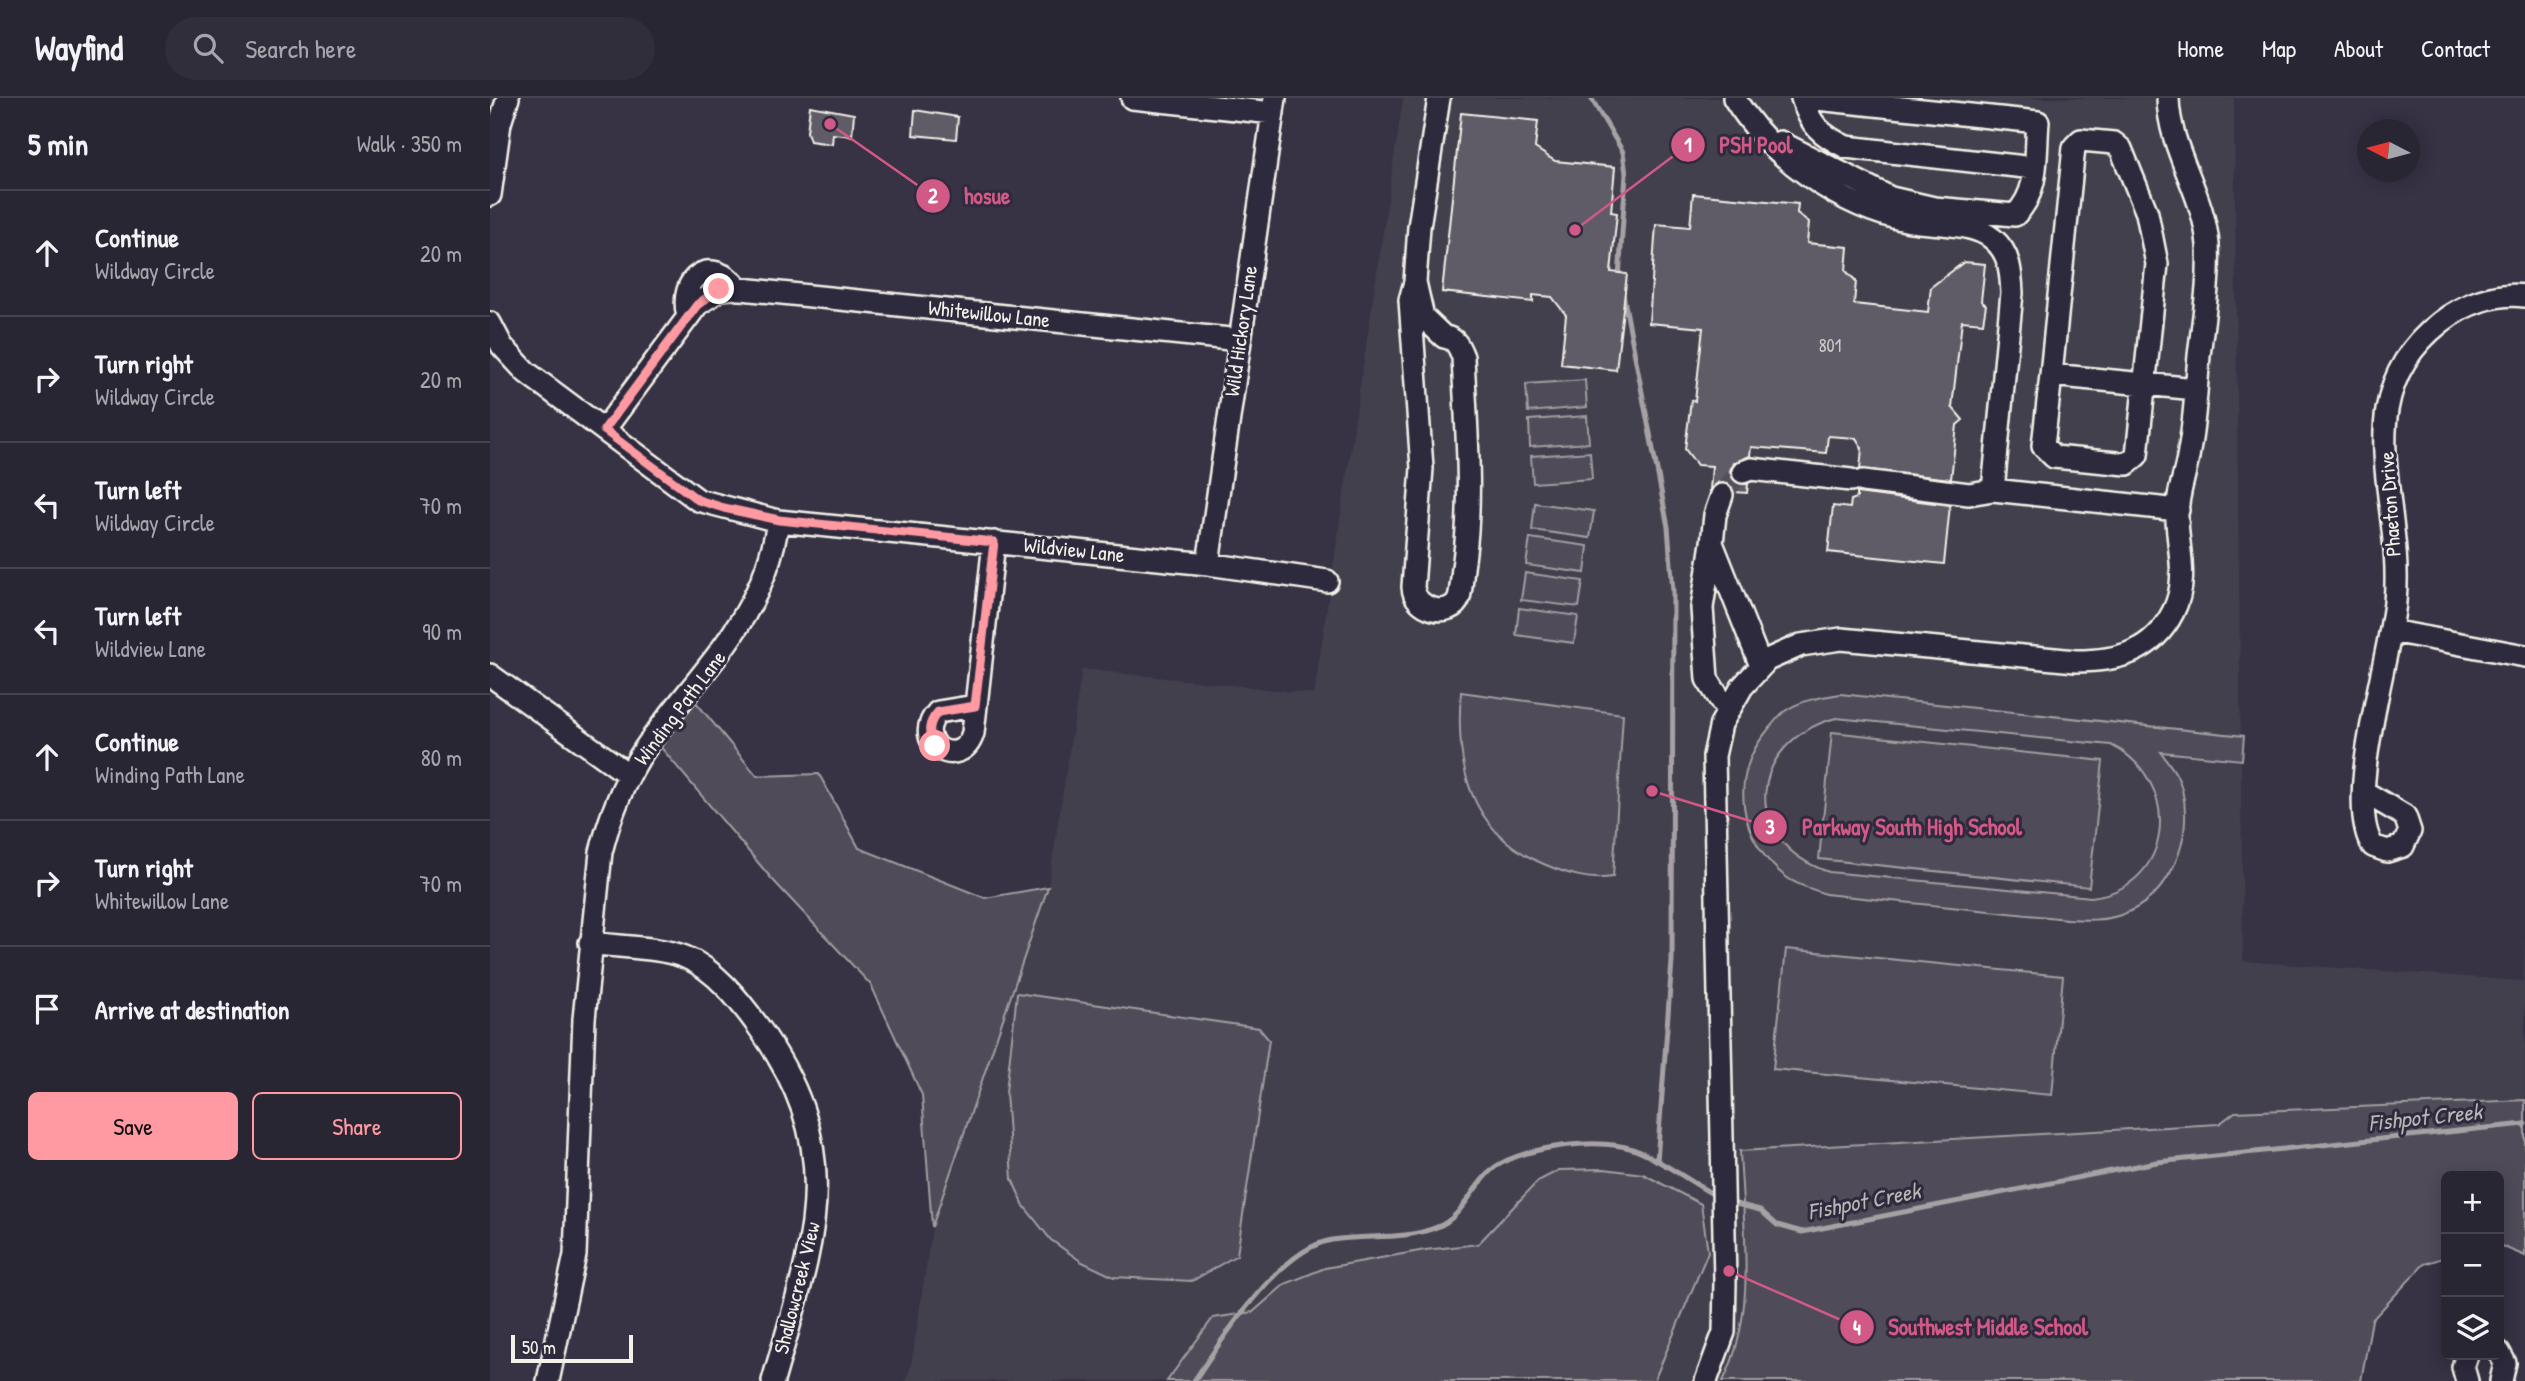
<!DOCTYPE html>
<meta charset="utf-8">
<style>
:root{--surface:#292633;--page:#312e3b;--text:#f1f3f6;--muted:#a5a5ac;--line:#45434e;--accent:#ff9aa2}
body{margin:0;font-family:"Patrick Hand",sans-serif;background:var(--page);color:var(--text)}
.controls{position:absolute;right:21px;bottom:21px;display:grid;overflow:hidden;border-radius:10px;box-shadow:0 4px 18px #0003}
.controls button{width:63px;height:63px;display:grid;place-items:center;padding:0;border:0;border-bottom:2px solid var(--line);background:var(--surface);color:var(--text);font:35px sans-serif}
.compass{position:absolute;left:1867px;top:21px;width:63px;height:63px;border-radius:50%;background:var(--surface);box-shadow:0 4px 18px #0003;rotate:276deg}
.scale{position:absolute;left:21px;bottom:18px;width:122px;box-sizing:border-box;padding-left:7px;border:4px solid #f4f1e8;border-top:0;font-size:19px;line-height:24px;white-space:nowrap;color:#f4f1e8;-webkit-text-stroke:5px #2f2a3d;paint-order:stroke}
.stop{position:absolute;width:21px;height:21px;margin:-16px;border:5px solid #ff9aa2;border-radius:50%;background:#fff}
.stop.end{background:#ff9aa2;border-color:#fff;box-shadow:0 2px 7px #0008}
.list{margin:0;padding:0;list-style:none}
h2{display:flex;justify-content:space-between;align-items:center;height:91px;margin:0;padding:0 28px;font-size:30px}
h2 small{font-size:23px;font-weight:400;color:var(--muted)}
.list li{display:grid;grid-template-columns:46px 1fr auto;gap:21px;align-items:center;box-sizing:border-box;height:126px;padding:0 28px;border-top:2px solid var(--line)}
.list b{display:block;font-size:26px;white-space:nowrap}
.list p{margin:0;font-size:23px;white-space:nowrap;color:var(--muted)}
.list em{font-size:23px;font-style:normal;color:var(--muted)}
.actions{display:flex;gap:14px;padding:21px 28px}
.actions a{flex:1;padding:16px 0;border:2px solid var(--accent);border-radius:10px;text-align:center;font-size:24px;color:var(--accent)}
.actions .main{background:var(--accent);color:#111}
.icon{flex:none;width:38px;height:38px;fill:none;stroke:currentColor;stroke-width:2;stroke-linecap:round;stroke-linejoin:round}
.map{position:relative;flex:none;width:2035px;height:1283px;overflow:hidden}
header{display:flex;align-items:center;gap:42px;box-sizing:border-box;height:98px;padding:0 35px;background:var(--surface);border-bottom:2px solid var(--line)}
header strong{font-size:33px}
nav{display:flex;gap:38px;margin-inline-start:auto;font-size:24px}
.search{width:490px;height:63px;background:var(--page);display:flex;align-items:center;gap:18px;box-sizing:border-box;padding:0 24px;border-radius:38px;color:var(--muted);font-size:26px}
main{display:flex}
aside{flex:1;background:var(--surface)}
.map>svg:first-child{display:block}
.built{fill:#433f4e}
.green{fill:#504b59;stroke:#a29ea0;stroke-width:2;fill-rule:evenodd}
.lines{fill:none;stroke-linecap:round;stroke-linejoin:round}
.stream{stroke:#a6a2a4;stroke-width:5}
.building{fill:#5f5c67;stroke:#f4f1e8;stroke-width:2}
.minor-tunnel{stroke:#534f5d;stroke-width:21;stroke-dasharray:21 10;stroke-linecap:butt}
.minor-casing{stroke:#f4f1e8;stroke-width:26}
.minor{stroke:#2f2a3d;stroke-width:21}
.route{stroke:#ff9aa2;stroke-width:9}
.labels{text-anchor:middle;stroke-width:6;stroke-linejoin:round;paint-order:stroke}
.number-label{font-size:18px;fill:#cfccc8}
.street-label{font-size:21px;fill:#f4f1e8;stroke:#2f2a3d}
.water-label{font-size:23px;font-style:italic;fill:#bab6b5;stroke:#2f2a3d}
.leader{fill:none;stroke:#d15985;stroke-width:2.5}
.callout-dot{fill:#d15985;stroke:#2f2a3d;stroke-width:2.5}
.mark-label{font-size:21px;text-anchor:middle;font-weight:bold;fill:#fff}
.callout-label{font-size:23px;text-anchor:middle;font-weight:bold;fill:#d15985;stroke:#2f2a3d;stroke-width:6;stroke-linejoin:round;paint-order:stroke}
</style>
<header>
<strong>Wayfind</strong>
<div class="search"><svg class="icon" aria-label="search" viewBox="0 0 24 24"><circle cx="10" cy="10" r="6"/><path d="M15 15l6 6"/></svg>Search here</div>
<nav><a>Home</a><a>Map</a><a>About</a><a>Contact</a></nav>
</header>
<main>
<aside>
<h2>5 min<small>Walk · 350 m</small></h2>
<ul class="list">
<li><svg class="icon" aria-label="ahead" viewBox="0 0 24 24"><path d="M12 20V5M6 11l6-6 6 6"/></svg><div><b>Continue</b><p>Wildway Circle</p></div><em>20 m</em></li>
<li><svg class="icon" aria-label="right" viewBox="0 0 24 24"><path d="M7 20v-9h11M14 6l5 5-5 5"/></svg><div><b>Turn right</b><p>Wildway Circle</p></div><em>20 m</em></li>
<li><svg class="icon" aria-label="left" viewBox="0 0 24 24"><path d="M17 20v-9H6M10 6l-5 5 5 5"/></svg><div><b>Turn left</b><p>Wildway Circle</p></div><em>70 m</em></li>
<li><svg class="icon" aria-label="left" viewBox="0 0 24 24"><path d="M17 20v-9H6M10 6l-5 5 5 5"/></svg><div><b>Turn left</b><p>Wildview Lane</p></div><em>90 m</em></li>
<li><svg class="icon" aria-label="ahead" viewBox="0 0 24 24"><path d="M12 20V5M6 11l6-6 6 6"/></svg><div><b>Continue</b><p>Winding Path Lane</p></div><em>80 m</em></li>
<li><svg class="icon" aria-label="right" viewBox="0 0 24 24"><path d="M7 20v-9h11M14 6l5 5-5 5"/></svg><div><b>Turn right</b><p>Whitewillow Lane</p></div><em>70 m</em></li>
<li><svg class="icon" aria-label="arrive" viewBox="0 0 24 24"><path d="M6 21V4h12l-3 4 3 4H6"/></svg><div><b>Arrive at destination</b></div></li>
</ul>
<div class="actions"><a class="main">Save</a><a>Share</a></div>
</aside>
<div class="map">
<svg width="2035" height="1283" viewBox="0 0 2035 1283">
<rect width="100%" height="100%" fill="#373244"/>
<filter id="ink" filterUnits="userSpaceOnUse"><feTurbulence type="fractalNoise" baseFrequency=".0143" numOctaves="2"/><feDisplacementMap in="SourceGraphic" scale="14" xChannelSelector="R" yChannelSelector="G"/><feConvolveMatrix kernelMatrix="1 2 1 2 8 2 1 2 1" color-interpolation-filters="sRGB"/></filter>
<g filter="url(#ink)">
<path class="built" d="M913 0H1744L1753 863 2033 883 2035 838V1002L1745 1014 1715 1283H415L421 1268 442 1129 558 789 592 571 824 596Z"/>
<path class="green" d="M1095 282 1097 309 1038 314 1036 286Z
M1097 318 1099 345 1040 349 1039 322Z
M1100 354 1102 381 1043 385 1041 358Z
M1045 405 1104 413 1100 440 1042 432Z
M1040 440 1098 448 1095 475 1036 467Z
M1035 475 1093 483 1089 509 1031 502Z
M1029 510 1088 518 1084 545 1026 537Z
M971 594 1133 616 1123 779C1099 783 1078 776 1056 767 979 735 965 669 971 594Z
M1350 596 1754 638 1752 662 1671 654C1679 666 1689 677 1692 691 1704 741 1681 799 1631 817 1614 823 1594 822 1577 821L1335 796C1323 791 1306 787 1296 779 1249 743 1238 679 1277 633 1282 627 1288 618 1295 613 1311 602 1331 599 1350 596ZM1346 620 1621 647C1693 682 1685 790 1601 799L1339 774C1249 744 1257 644 1346 620Z
M205 603 267 678 329 676 369 750 495 800 558 789 442 1129 432 997 381 887 281 780 168 646Z
M1342 634 1613 663 1599 789 1329 761Z
M1296 851 1573 878 1562 997 1283 971Z
M527 895 769 930 779 942 747 1157 702 1183 624 1179 592 1164 561 1142 534 1108 522 1081 516 994Z
M2035 1002V1158L2009 1147V1078H1956V1159L1934 1166 1882 1222 1871 1283H1233C1268 1215 1253 1128 1250 1053L1729 1026 1745 1014Z
M1114 1071 1153 1076 1211 1106 1218 1154 1164 1283H677L723 1220 763 1214 795 1186 835 1170 935 1152 988 1146 1048 1083 1069 1072Z"/>
<g class="lines">
<path class="stream" d="M1101 0 1133 54 1136 76 1129 180
M1133 196 1178 429 1183 493 1182 863 1167 1063
M1238 1104 1270 1112 1287 1127 1312 1134 1667 1064 2035 1026
M704 1283C732 1241 790 1150 842 1142 876 1136 914 1143 947 1129 974 1119 983 1085 1005 1069 1035 1048 1115 1038 1148 1053 1176 1065 1200 1084 1226 1098"/>
</g>
<path class="building" d="M320 8 364 16 362 38 343 36 342 46 320 43 317 34Z
M425 12 468 19 466 41 423 37Z
M971 15 1048 23 1045 50 1065 63 1125 69 1121 114 1127 115 1121 174 1137 176 1126 272 1071 266 1076 217 1062 199 1043 197V204L952 194Z
M1203 96 1308 106 1307 115 1319 124 1317 145 1358 149 1356 173 1366 183 1364 206 1438 214 1441 189 1474 164 1495 166 1491 203 1496 207 1493 225 1472 223 1462 309 1473 322 1467 327 1461 381 1370 371 1372 350 1366 340 1338 338 1336 355 1261 349 1260 358 1243 365 1240 373 1245 384 1258 386 1257 395 1245 394 1236 384H1229L1220 392 1222 368 1207 367 1195 351 1201 302 1205 303 1213 230 1159 225 1166 126 1200 129Z
M1367 395 1460 407 1454 466 1338 454 1343 408 1360 410 1361 402 1367 400Z"/>
<g class="lines">
<path class="minor-tunnel" d="M1232 397 1246 378 1253 374"/>
<g class="minor-casing">
<path id="minor" d="M642 0 783 15
M1244 0C1281 59 1350 110 1420 123 1445 127 1483 124 1503 141 1520 155 1521 175 1522 195L1503 392 1688 412
M1312 0C1320 27 1331 37 1356 49L1544 70
M1290 44 1401 100 1444 110 1525 117C1550 94 1545 56 1548 24L1317 0
M0 97 10 25 18 0
M925 184 933 219 954 239C966 240 969 249 973 259 976 326 983 395 974 463 972 474 972 489 969 500 961 521 924 512 923 489L932 370 920 202 925 184 929 129 949 0
M198 219C188 179 221 156 248 191
M0 225 12 248 36 274 208 402 288 423C275 517 214 569 161 642 137 675 121 714 111 754L94 921 85 1157 58 1283
M1561 277 1584 49 1591 42 1624 45 1631 51 1657 115 1667 166 1647 357 1637 366 1564 359 1553 348 1561 277C1609 282 1658 286 1706 291
M114 332 207 207 229 192 242 190 750 242
M1253 374 1261 371 1361 382
M1373 383 1479 396 1503 392
M288 423 718 466 837 483
M1222 445 1225 417 1232 397
M718 466 785 0
M1901 533 2035 558
M0 577 139 677
M485 608 448 614C419 645 471 675 483 635L504 444
M1238 614 1217 581 1212 510 1222 445 1271 568
M1876 695 1915 718 1920 733 1913 748 1897 753 1883 748C1853 705 1900 560 1905 504 1915 403 1853 300 1951 224 1974 206 2005 194 2035 198
M100 845C128 849 170 849 195 859 225 871 250 903 268 928 361 1057 322 1146 283 1283
M2009 1254 2015 1265 2011 1283
M1977 1257 1973 1269 1977 1283
M1216 1283 1234 1234 1235 1184 1224 658 1231 626 1252 589 1277 562 1311 547 1351 541 1586 563C1627 563 1662 555 1683 514 1699 482 1688 454 1687 421 1686 398 1696 376 1699 353 1705 322 1706 290 1709 258 1713 222 1720 184 1718 147 1714 95 1679 52 1678 0"/>
</g>
<use href="#minor" class="minor"/>
</g>
</g>
<g class="lines" filter="url(#ink)">
<path class="route" d="M229 191 207 207 114 332 208 402 234 410 289 422 504 444 485 608 448 614C438 625 437 635 445 648"/>
</g>
<g class="labels">
<g class="number-label">
<text x="1340" y="254">801</text>
</g>
<g class="street-label">
<text transform="translate(499 216) rotate(6)" y="7">Whitewillow Lane</text>
<text transform="translate(751 233) rotate(-82)" y="7">Wild Hickory Lane</text>
<text transform="translate(1900 406) rotate(-94)" y="7">Phaeton Drive</text>
<text transform="translate(584 452) rotate(6)" y="7">Wildview Lane</text>
<text transform="translate(190 610) rotate(-53)" y="7">Winding Path Lane</text>
<text transform="translate(307 1190) rotate(-76)" y="7">Shallowcreek View</text>
</g>
<g class="water-label">
<text transform="translate(1935 1019) rotate(-6)" y="8">Fishpot Creek</text>
<text transform="translate(1374 1103) rotate(-11)" y="8">Fishpot Creek</text>
</g>
</g>
<path class="leader" d="M1085 132L1198 47M340 26L443 98M1162 693L1280 729M1239 1173L1367 1229"/>
<g class="callout-dot">
<circle cx="1085" cy="132" r="7"/>
<circle cx="340" cy="26" r="7"/>
<circle cx="1162" cy="693" r="7"/>
<circle cx="1239" cy="1173" r="7"/>
<circle cx="1198" cy="47" r="18"/>
<circle cx="443" cy="98" r="18"/>
<circle cx="1280" cy="729" r="18"/>
<circle cx="1367" cy="1229" r="18"/>
</g>
<g class="mark-label">
<text x="1198" y="54">1</text>
<text x="443" y="105">2</text>
<text x="1280" y="736">3</text>
<text x="1367" y="1237">4</text>
</g>
<g class="callout-label">
<text x="1266" y="55">PSH Pool</text>
<text x="497" y="106">hosue</text>
<text x="1422" y="737">Parkway South High School</text>
<text x="1498" y="1237">Southwest Middle School</text>
</g>
</svg>
<div class="controls">
<button>+</button>
<button>−</button>
<button><svg class="icon" aria-label="layers" viewBox="0 0 24 24"><path d="M12 4l9 5-9 5-9-5zM3 14l9 5 9-5"/></svg></button>
</div>
<svg class="compass" viewBox="-18 -18 36 36"><path d="M0-13l5 13h-10z" fill="#e53935"/><path d="M0 13l5-13h-10z" fill="#a5a5ac"/></svg>
<div class="scale">50 m</div>
<div class="stop" style="left:445px;top:648px"></div>
<div class="stop end" style="left:229px;top:191px"></div>
</div>
</main>
